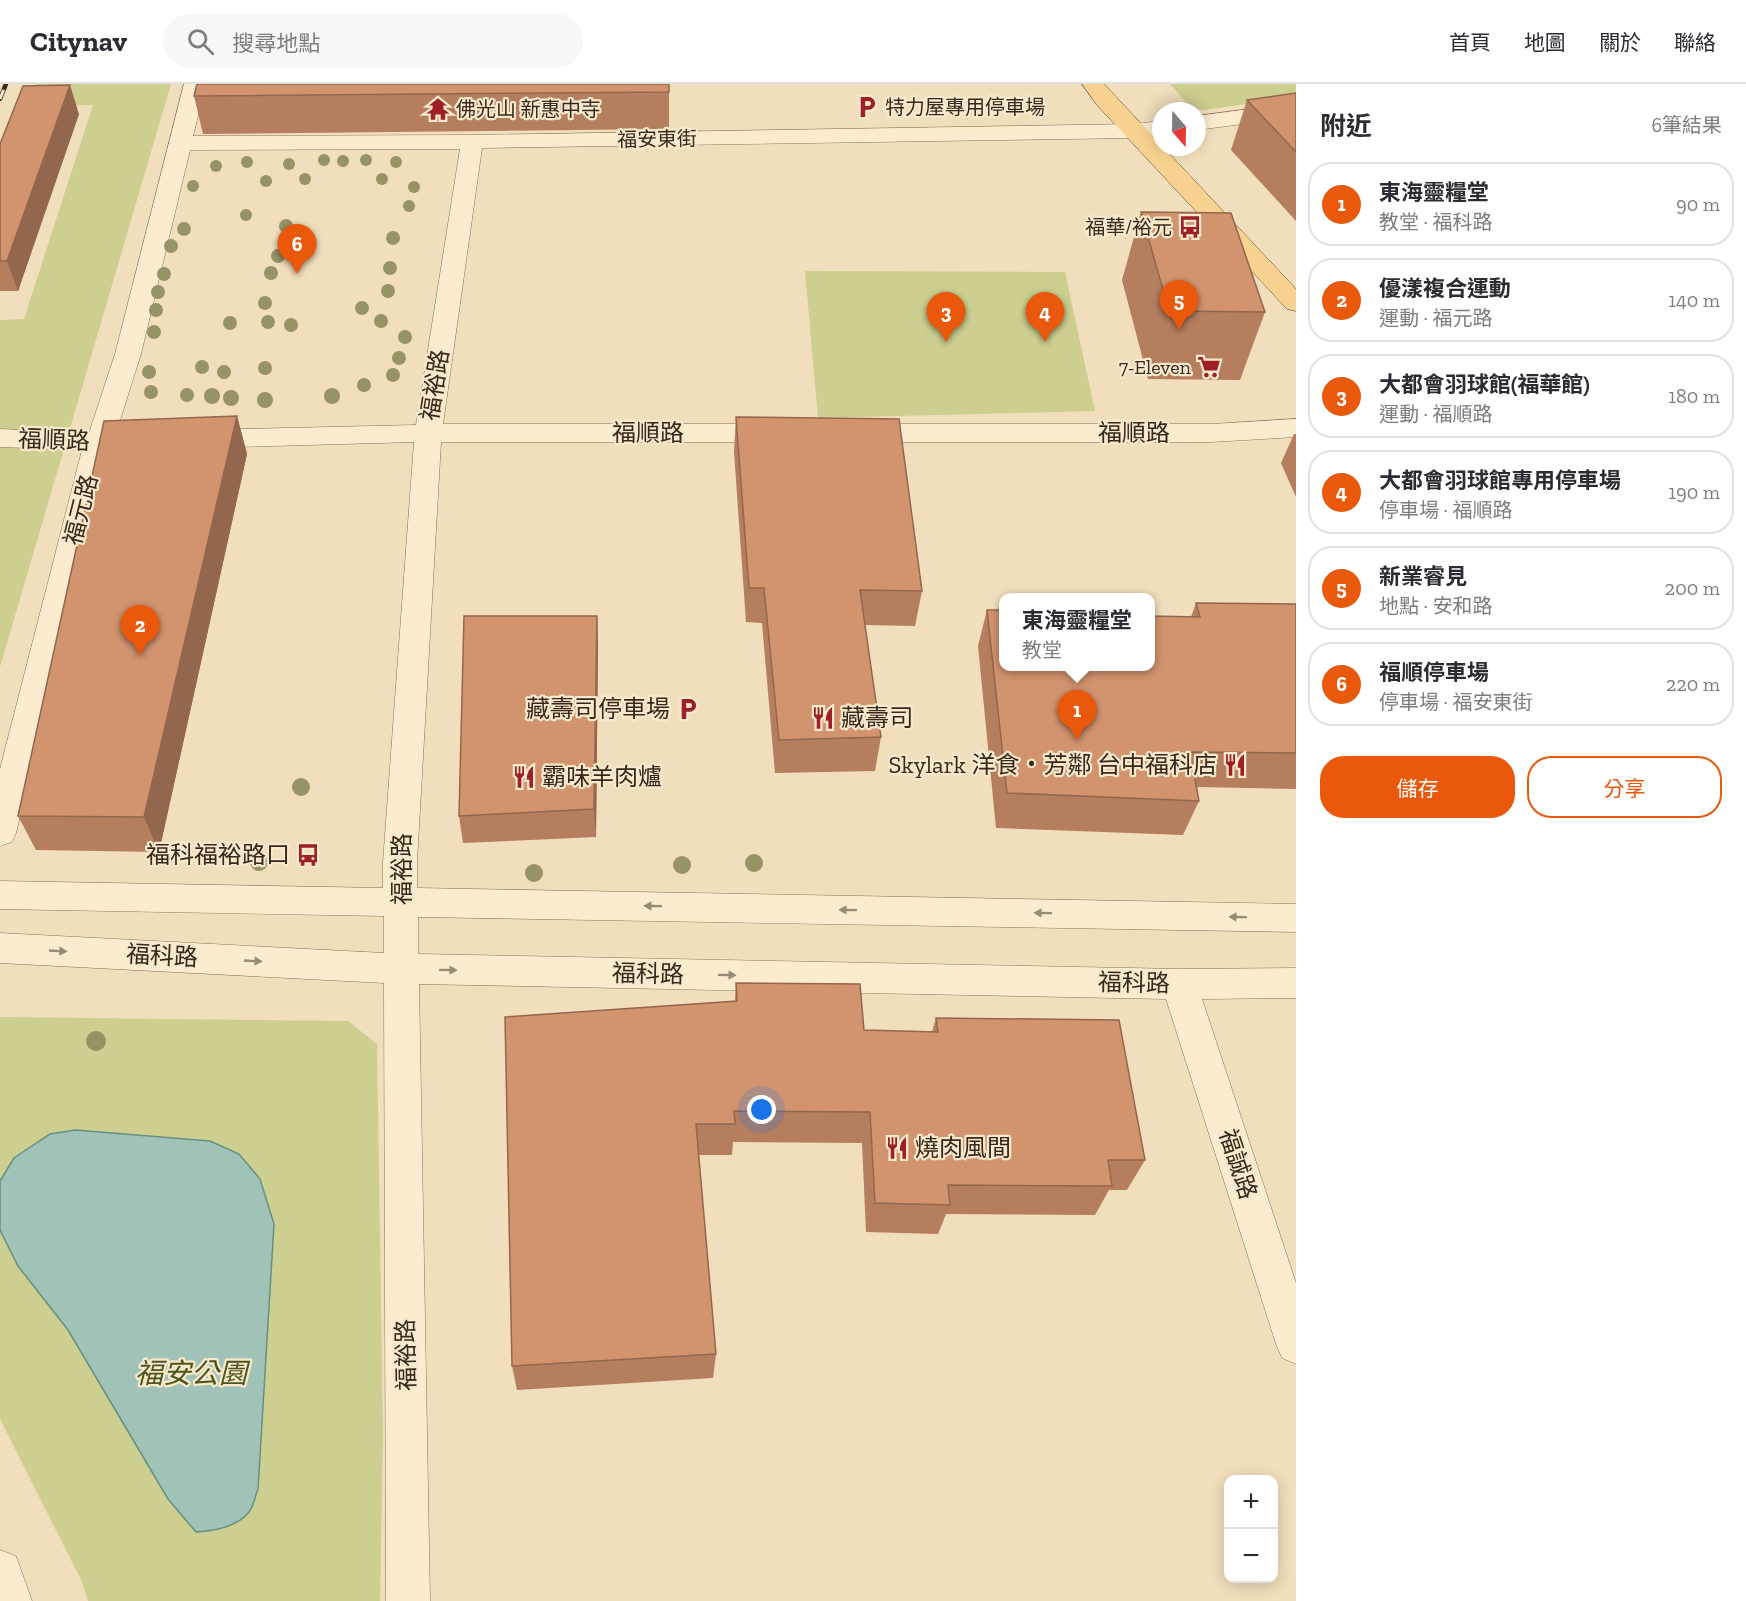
<!DOCTYPE html>
<html lang="zh-TW">
<meta charset="utf-8">
<style>
:root{--surface:#fff;--page:#f7f7f7;--text:#2b2b33;--muted:#7c7c81;--line:#e1e1e2;--accent:#ea580c}
body{margin:0;font-family:"Zilla Slab","Noto Sans TC",serif;background:var(--page);color:var(--text)}
.controls{position:absolute;right:18px;bottom:18px;display:grid;overflow:hidden;border-radius:12px;box-shadow:0 3px 15px #0003}
.controls button{width:54px;height:54px;display:grid;place-items:center;padding:0;border:0;border-bottom:2px solid var(--line);background:var(--surface);color:var(--text);font:30px sans-serif}
.compass{position:absolute;left:1152px;top:18px;width:54px;height:54px;border-radius:50%;background:var(--surface);box-shadow:0 3px 15px #0003;rotate:160deg}
.you{position:absolute;left:762px;top:1026px;width:21px;height:21px;margin:-15px;border:4px solid #fff;border-radius:50%;background:#1a73e8;box-shadow:0 0 0 9px #1a73e833}
.badge{display:grid;place-items:center;width:39px;height:39px;border-radius:50%;background:var(--accent);color:#fff;font-size:20px;font-weight:700}
.pin{position:absolute;translate:-50% -50px;filter:drop-shadow(0 2px 3px #0008)}
.pin::after{content:'';position:absolute;top:32px;width:21px;height:18px;background:inherit;clip-path:polygon(0 0,100% 0,50% 100%)}
.popup{position:absolute;left:999px;top:509px;width:156px;height:78px;box-sizing:border-box;display:grid;place-content:center;border-radius:12px;background:var(--surface);filter:drop-shadow(0 2px 4px #0005);font-size:20px;white-space:nowrap;color:var(--muted)}
.popup b{font-size:22px;color:var(--text)}
.popup::after{content:'';position:absolute;left:50%;top:100%;margin-left:-12px;border:12px solid transparent;border-top-color:var(--surface)}
.list{margin:0;padding:0;list-style:none}
h2{display:flex;justify-content:space-between;align-items:center;height:78px;margin:0;padding:0 24px;font-size:26px}
h2 small{font-size:20px;font-weight:400;color:var(--muted)}
.list li{display:grid;grid-template-columns:39px 1fr auto;gap:18px;align-items:center;box-sizing:border-box;height:84px;margin:0 12px 12px;padding:0 12px;border:2px solid var(--line);border-radius:24px}
.list b{display:block;font-size:22px;white-space:nowrap}
.list p{margin:0;font-size:20px;white-space:nowrap;color:var(--muted)}
.list em{font-size:20px;font-style:normal;color:var(--muted)}
.actions{display:flex;gap:12px;padding:18px 24px}
.actions a{flex:1;padding:14px 0;border:2px solid var(--accent);border-radius:24px;text-align:center;font-size:21px;color:var(--accent)}
.actions .main{background:var(--accent);color:#fff}
.icon{flex:none;width:33px;height:33px;fill:none;stroke:currentColor;stroke-width:2;stroke-linecap:round;stroke-linejoin:round}
.map{position:relative;flex:none;width:1296px;height:1517px;overflow:hidden}
header{display:flex;align-items:center;gap:36px;box-sizing:border-box;height:84px;padding:0 30px;background:var(--surface);border-bottom:2px solid var(--line)}
header strong{font-size:28px}
nav{display:flex;gap:33px;margin-inline-start:auto;font-size:21px}
.search{width:420px;height:54px;background:var(--page);display:flex;align-items:center;gap:15px;box-sizing:border-box;padding:0 21px;border-radius:33px;color:var(--muted);font-size:22px}
main{display:flex}
aside{flex:1;background:var(--surface)}
.map>svg:first-child{display:block}
.green{fill:#cccf90}
.water{fill:#a1c2b6;stroke:#679083;stroke-width:1.5}
.lines{fill:none;stroke-linecap:round;stroke-linejoin:round}
.minor-casing{stroke:#8a6e54;stroke-width:1}
.major-casing{stroke:#573c2a;stroke-width:1}
.minor{fill:#fbecd0;fill-rule:evenodd}
.major{fill:#f8d290;fill-rule:evenodd}
.rail-casing{stroke:#38271a;stroke-width:4.5}
.rail{stroke:#f8e9cc;stroke-width:3;stroke-dasharray:10;stroke-linecap:butt}
.tree{fill:#969366}
.wall{fill:#b57e5f}
.shaded-wall{fill:#93674e}
.building{fill:#d2936f;stroke:#93674e;stroke-width:1.5}
.oneway{fill:#9a8a75}
.labels{text-anchor:middle;stroke-width:4.5;stroke-linejoin:round;paint-order:stroke}
.far-poi-label{font-size:20px;fill:#38271a;stroke:#f8e9cc;text-anchor:start}
.far-street-label{font-size:20px;fill:#38271a;stroke:#f8e9cc}
.street-label{font-size:24px;fill:#38271a;stroke:#f8e9cc}
.poi-label{font-size:24px;fill:#38271a;stroke:#f8e9cc;text-anchor:end}
.near-park-label{font-size:28px;font-style:italic;fill:#4b561f;stroke:#f8e9cc}
</style>
<header>
<strong>Citynav</strong>
<div class="search"><svg class="icon" aria-label="search" viewBox="0 0 24 24"><circle cx="10" cy="10" r="6"/><path d="M15 15l6 6"/></svg>搜尋地點</div>
<nav><a>首頁</a><a>地圖</a><a>關於</a><a>聯絡</a></nav>
</header>
<main>
<div class="map">
<svg width="1296" height="1517" viewBox="0 0 1296 1517">
<rect width="100%" height="100%" fill="#f1debc"/>
<path class="green" d="M36 0H171L0 583V236L24 235 93 21 28 22Z
M1170 0H1296V13L1204 26 1190 23Z
M805 187 1065 188 1095 327 818 334Z
M0 933 348 937 377 960 383 1350 380 1517H88L82 1498 0 1335Z"/>
<path class="water" d="M75 1046 210 1057 239 1070 260 1095 274 1140 258 1405C255 1412 254 1422 249 1428 237 1443 214 1447 196 1448L168 1415 68 1246 18 1182 0 1146V1097L14 1074 50 1050Z"/>
<g class="lines">
<g class="minor-casing">
<path id="minor" d="M184 0H206L193 52 472 51 1134 40 1161 37V51L1134 54 482 64 443 340H781L790 343 794 349 790 355 781 358H441L417 778V804L1296 820V848L418 833V870L1179 885 1296 884V914L1202 915 1296 1199V1280L1282 1274 1276 1260 1166 915 419 900 430 1517H386L384 899 0 879V849L384 869V832L0 825V797L383 804V778L414 358 200 364 191 361 187 355 191 349 200 346 416 341 460 65 190 66 141 270 116 349 145 348 154 351 158 357 154 363 145 366 109 367 16 749 12 758 0 762V685L82 366 0 363V345L89 349 115 270Z
M1296 19V33L1197 46V32Z
M1296 335V353L1211 358H857L848 355 844 349 848 343 857 340H1211Z
M0 1466 16 1472 32 1517H0Z"/>
</g>
<g class="major-casing">
<path id="major" d="M1082 0H1104L1296 205V227L1287 225 1097 21Z"/>
</g>
<use href="#minor" class="minor"/>
<use href="#major" class="major"/>
<g class="rail-casing">
<path id="rail" d="M0 15 6 0"/>
</g>
<use href="#rail" class="rail"/>
</g>
<g class="tree">
<circle cx="324" cy="76" r="6"/>
<circle cx="366" cy="76" r="6"/>
<circle cx="343" cy="77" r="6"/>
<circle cx="247" cy="78" r="6"/>
<circle cx="396" cy="78" r="6"/>
<circle cx="289" cy="80" r="6"/>
<circle cx="216" cy="82" r="6"/>
<circle cx="305" cy="95" r="6"/>
<circle cx="382" cy="95" r="6"/>
<circle cx="266" cy="97" r="6"/>
<circle cx="193" cy="102" r="6"/>
<circle cx="414" cy="103" r="6"/>
<circle cx="409" cy="122" r="6"/>
<circle cx="246" cy="131" r="6"/>
<circle cx="286" cy="142" r="7"/>
<circle cx="184" cy="145" r="7"/>
<circle cx="393" cy="154" r="7"/>
<circle cx="171" cy="162" r="7"/>
<circle cx="278" cy="172" r="7"/>
<circle cx="390" cy="184" r="7"/>
<circle cx="271" cy="189" r="7"/>
<circle cx="164" cy="190" r="7"/>
<circle cx="388" cy="207" r="7"/>
<circle cx="158" cy="208" r="7"/>
<circle cx="265" cy="219" r="7"/>
<circle cx="362" cy="224" r="7"/>
<circle cx="156" cy="226" r="7"/>
<circle cx="381" cy="237" r="7"/>
<circle cx="268" cy="238" r="7"/>
<circle cx="230" cy="239" r="7"/>
<circle cx="291" cy="241" r="7"/>
<circle cx="154" cy="248" r="7"/>
<circle cx="405" cy="253" r="7"/>
<circle cx="399" cy="274" r="7"/>
<circle cx="202" cy="283" r="7"/>
<circle cx="265" cy="284" r="7"/>
<circle cx="149" cy="288" r="7"/>
<circle cx="224" cy="288" r="7"/>
<circle cx="393" cy="291" r="7"/>
<circle cx="364" cy="301" r="7"/>
<circle cx="151" cy="308" r="7"/>
<circle cx="187" cy="311" r="7"/>
<circle cx="212" cy="312" r="8"/>
<circle cx="332" cy="312" r="8"/>
<circle cx="231" cy="314" r="8"/>
<circle cx="265" cy="316" r="8"/>
<circle cx="301" cy="703" r="9"/>
<circle cx="259" cy="778" r="9"/>
<circle cx="754" cy="779" r="9"/>
<circle cx="682" cy="781" r="9"/>
<circle cx="534" cy="789" r="9"/>
<circle cx="96" cy="957" r="10"/>
</g>
<path class="wall" d="M669 0V45L203 50 194 12Z
M1296 9V137L1231 66 1247 16Z
M79 30 18 207H0V60Z
M1141 128 1265 228 1240 296 1148 295 1122 196Z
M237 332 247 370 159 768 36 766 18 732Z
M736 333 922 507 915 542 865 541 881 653 875 687 775 689 762 539 746 538 734 368Z
M1294 350H1296V413L1281 379Z
M1196 519 1296 520V705L1197 703 1199 717 1183 751 996 744 978 562 987 526 1191 533Z
M597 532 598 561 596 753 463 759 459 732Z
M736 899 864 946 932 948 936 934 1145 1076 1127 1106H1109L1095 1131 946 1130 938 1150 866 1148 862 1059 733 1058 732 1071H698L716 1270 713 1294 517 1306 512 1282 735 917Z"/>
<path class="shaded-wall" d="M70 1 79 30 18 207 7 177Z
M237 332 247 370 159 768 144 733Z
M597 532 598 561 596 753 594 725Z"/>
<path class="building" d="M197 0H669V8L194 12Z
M70 1 7 177H0V60L23 2Z
M1296 9V68L1247 16Z
M1141 128 1231 129 1265 228 1169 227Z
M237 332 144 733 18 732 104 337Z
M736 333 899 335 922 507 860 506 881 653 779 656 764 504H749Z
M1196 519 1296 520V669L1190 668 1199 717 1007 709 987 526H1004V582H1150V532L1200 533Z
M464 532H597L594 725 459 732Z
M736 899 860 900 864 946 938 948 936 934 1119 936 1145 1076H1108L1112 1102 948 1101 950 1121 875 1119 870 1028 734 1027 735 1040H696L716 1270 512 1282 505 933 737 917Z"/>
<defs><path id="oneway-solid" d="M-6-.8H1V-3.2L6.5 0L1 3.2V.8H-6Z" transform="scale(1.5)"/></defs>
<g class="oneway">
<use href="#oneway-solid" transform="translate(653 822) rotate(-179)"/>
<use href="#oneway-solid" transform="translate(848 826) rotate(-179)"/>
<use href="#oneway-solid" transform="translate(1043 829) rotate(-179)"/>
<use href="#oneway-solid" transform="translate(1238 833) rotate(-179)"/>
<use href="#oneway-solid" transform="translate(58 867) rotate(3)"/>
<use href="#oneway-solid" transform="translate(253 877) rotate(3)"/>
<use href="#oneway-solid" transform="translate(448 886) rotate(1)"/>
<use href="#oneway-solid" transform="translate(727 891) rotate(1)"/>
</g>
<defs>
<g id="parking-bare" transform="scale(1.8)"><path d="M-3.5-5.5H1a3.5 3.5 0 0 1 0 7H-1V5.5H-3.5ZM-1-3.4V-.6H.8a1.4 1.4 0 0 0 0-2.8Z" fill="#9d2028" stroke="#f8e9cc" stroke-width="2.5" paint-order="stroke"/></g>
<g id="temple-bare" transform="scale(1.8)"><path d="M0-6L5-2H3V0L6.5 2.5H4V6H1.5V3h-3V6H-4V2.5H-6.5L-3 0V-2H-5Z" fill="#9d2028" stroke="#f8e9cc" stroke-width="2.5" paint-order="stroke"/></g>
<g id="bus-bare" transform="scale(1.8)"><path d="M-5-6H5V4H4V6H2V4H-2V6H-4V4H-5ZM-3.5-4V0h7V-4ZM-3.5 1.2v1.5H-2V1.2ZM2 1.2v1.5H3.5V1.2Z" fill="#9d2028" stroke="#f8e9cc" stroke-width="2.5" paint-order="stroke"/></g>
<g id="supermarket-bare" transform="scale(1.8)"><path d="M-6-5.5h2.5l.6 2H6L4.5 2H-2.5L-4.4-4H-6ZM-1.5 3.2a1.3 1.3 0 1 0 .1 0ZM3 3.2a1.3 1.3 0 1 0 .1 0Z" fill="#9d2028" stroke="#f8e9cc" stroke-width="2.5" paint-order="stroke"/></g>
<g id="restaurant-bare" transform="scale(1.8)"><path d="M-5-6h1v4h1v-4h1v4h1v-4h1v5L-1.5 .5V6h-2V.5L-5-1ZM5-6V6H3V1.5H1.5Q1.5-4 5-6Z" fill="#9d2028" stroke="#f8e9cc" stroke-width="2.5" paint-order="stroke"/></g>
</defs>
<g fill-rule="evenodd">
<use href="#parking-bare" x="867" y="23"/>
<use href="#temple-bare" x="438" y="25"/>
<use href="#bus-bare" x="1190" y="143"/>
<use href="#supermarket-bare" x="1209" y="283"/>
<use href="#parking-bare" x="688" y="625"/>
<use href="#restaurant-bare" x="823" y="634"/>
<use href="#restaurant-bare" x="1235" y="681"/>
<use href="#restaurant-bare" x="524" y="693"/>
<use href="#bus-bare" x="308" y="771"/>
<use href="#restaurant-bare" x="897" y="1064"/>
</g>
<g class="labels">
<g class="far-poi-label">
<text x="885" y="30">特力屋專用停車場</text>
<text x="456" y="32">佛光山 新惠中寺</text>
<text x="1172" y="150" text-anchor="end">福華/裕元</text>
<text x="1191" y="290" text-anchor="end">7-Eleven</text>
</g>
<g class="far-street-label">
<text transform="translate(657 55) rotate(-1)" y="7">福安東街</text>
</g>
<g class="street-label">
<text transform="translate(435 301) rotate(-81)" y="8">福裕路</text>
<text x="648" y="357">福順路</text>
<text x="1134" y="357">福順路</text>
<text transform="translate(54 356) rotate(2)" y="8">福順路</text>
<text transform="translate(81 426) rotate(-76)" y="8">福元路</text>
<text transform="translate(402 785) rotate(-90)" y="8">福裕路</text>
<text transform="translate(162 872) rotate(3)" y="8">福科路</text>
<text transform="translate(648 890) rotate(1)" y="8">福科路</text>
<text transform="translate(1134 899) rotate(1)" y="8">福科路</text>
<text transform="translate(1238 1080) rotate(72)" y="8">福誠路</text>
<text transform="translate(406 1271) rotate(-91)" y="8">福裕路</text>
</g>
<g class="poi-label">
<text x="670" y="633">藏壽司停車場</text>
<text x="841" y="642" text-anchor="start">藏壽司</text>
<text x="1217" y="689">Skylark 洋食‧芳鄰 台中福科店</text>
<text x="542" y="701" text-anchor="start">霸味羊肉爐</text>
<text x="290" y="779">福科福裕路口</text>
<text x="915" y="1072" text-anchor="start">燒肉風間</text>
</g>
<g class="near-park-label">
<text x="191" y="1299">福安公園</text>
</g>
</g>
</svg>
<div class="controls">
<button>+</button>
<button>−</button>
</div>
<svg class="compass" viewBox="-18 -18 36 36"><path d="M0-13l5 13h-10z" fill="#e53935"/><path d="M0 13l5-13h-10z" fill="#7c7c81"/></svg>
<div class="you"></div>
<div class="pin badge" style="left:1077px;top:656px">1</div>
<div class="popup"><b>東海靈糧堂</b>教堂</div>
<div class="pin badge" style="left:140px;top:571px">2</div>
<div class="pin badge" style="left:946px;top:258px">3</div>
<div class="pin badge" style="left:1045px;top:258px">4</div>
<div class="pin badge" style="left:1179px;top:246px">5</div>
<div class="pin badge" style="left:297px;top:190px">6</div>
</div>
<aside>
<h2>附近<small>6筆結果</small></h2>
<ul class="list">
<li><span class="badge">1</span><div><b>東海靈糧堂</b><p>教堂 · 福科路</p></div><em>90 m</em></li>
<li><span class="badge">2</span><div><b>優漾複合運動</b><p>運動 · 福元路</p></div><em>140 m</em></li>
<li><span class="badge">3</span><div><b>大都會羽球館(福華館)</b><p>運動 · 福順路</p></div><em>180 m</em></li>
<li><span class="badge">4</span><div><b>大都會羽球館專用停車場</b><p>停車場 · 福順路</p></div><em>190 m</em></li>
<li><span class="badge">5</span><div><b>新業睿見</b><p>地點 · 安和路</p></div><em>200 m</em></li>
<li><span class="badge">6</span><div><b>福順停車場</b><p>停車場 · 福安東街</p></div><em>220 m</em></li>
</ul>
<div class="actions"><a class="main">儲存</a><a>分享</a></div>
</aside>
</main>
